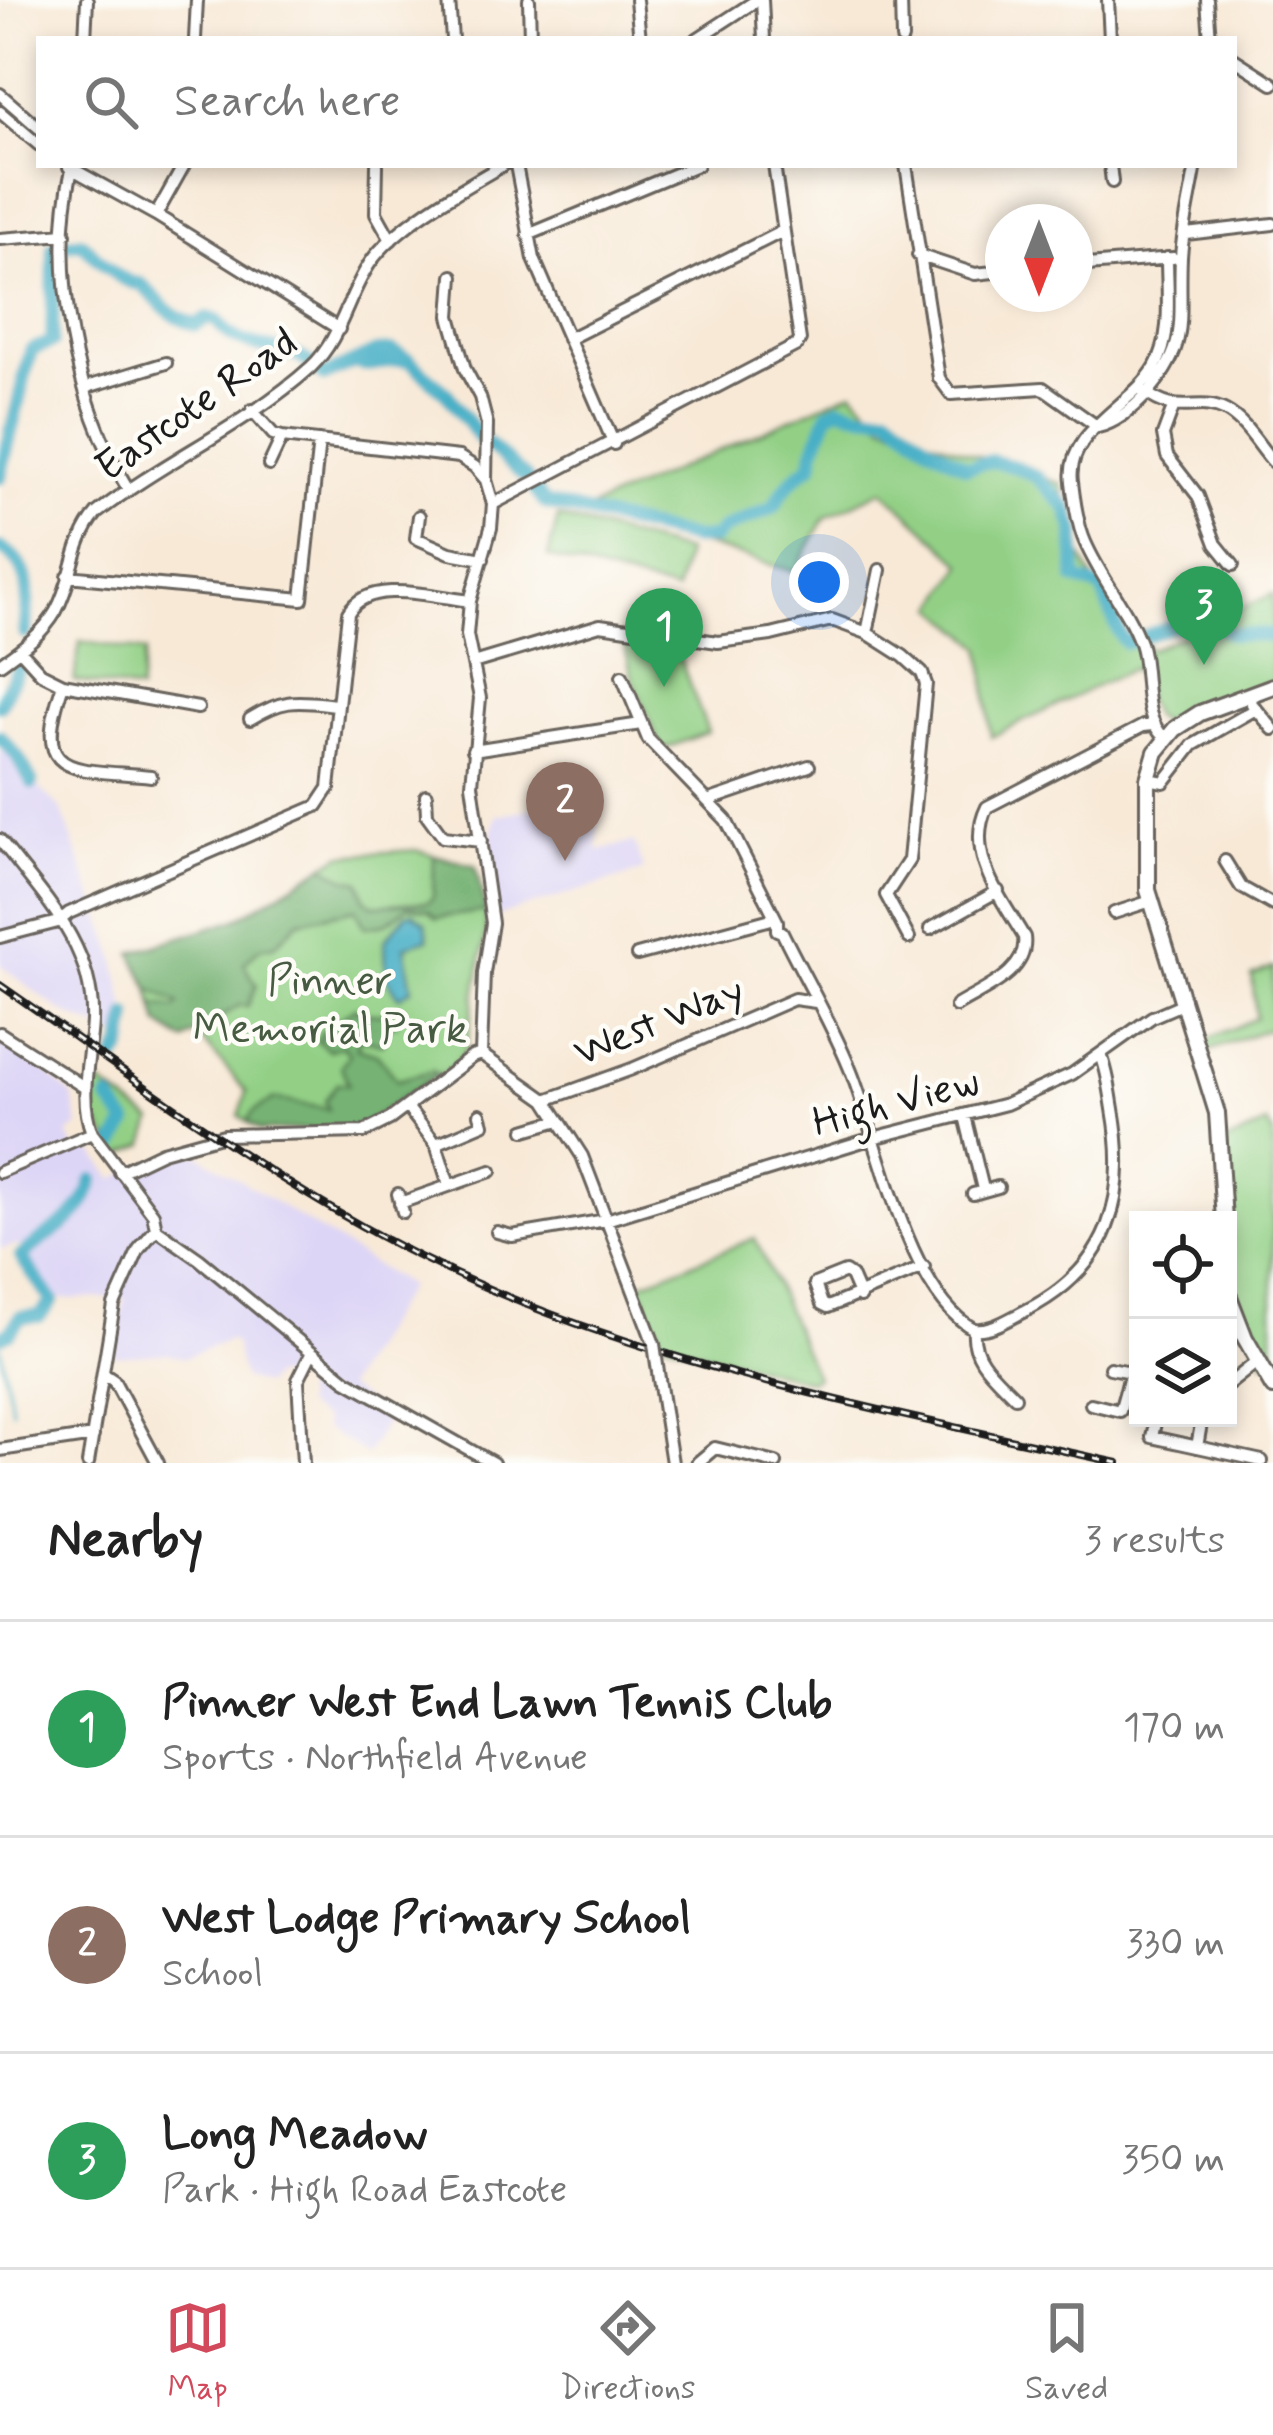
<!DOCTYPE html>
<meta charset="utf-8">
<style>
:root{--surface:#fff;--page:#f6f6f6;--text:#222;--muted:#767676;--line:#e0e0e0;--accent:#d1495b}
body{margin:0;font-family:Mynerve,sans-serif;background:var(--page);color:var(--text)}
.controls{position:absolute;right:36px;bottom:36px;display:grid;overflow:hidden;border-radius:0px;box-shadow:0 6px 18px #0003}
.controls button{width:108px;height:108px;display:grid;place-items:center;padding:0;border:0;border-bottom:3px solid var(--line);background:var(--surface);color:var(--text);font:60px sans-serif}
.compass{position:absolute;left:985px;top:204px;width:108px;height:108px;border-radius:50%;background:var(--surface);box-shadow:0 6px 18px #0003;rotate:180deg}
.you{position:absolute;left:819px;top:582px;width:42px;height:42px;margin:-30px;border:9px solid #fff;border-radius:50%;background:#1a73e8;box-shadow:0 0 0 18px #1a73e833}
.badge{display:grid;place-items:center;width:78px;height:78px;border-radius:50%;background:var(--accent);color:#fff;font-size:39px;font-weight:700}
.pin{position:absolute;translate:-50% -99px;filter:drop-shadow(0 3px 6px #0008)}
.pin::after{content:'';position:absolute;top:63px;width:42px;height:36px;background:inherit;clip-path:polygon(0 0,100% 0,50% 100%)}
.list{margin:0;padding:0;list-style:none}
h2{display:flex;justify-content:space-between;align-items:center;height:156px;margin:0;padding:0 48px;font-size:51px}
h2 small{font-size:39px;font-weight:400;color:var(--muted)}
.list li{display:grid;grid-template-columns:78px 1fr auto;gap:36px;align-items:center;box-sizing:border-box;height:216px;padding:0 48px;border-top:3px solid var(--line)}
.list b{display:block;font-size:45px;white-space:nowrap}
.list p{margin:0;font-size:39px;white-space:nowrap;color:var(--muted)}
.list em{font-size:39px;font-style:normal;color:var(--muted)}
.icon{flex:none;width:66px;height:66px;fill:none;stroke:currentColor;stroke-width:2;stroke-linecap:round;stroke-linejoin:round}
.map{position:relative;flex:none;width:1273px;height:1463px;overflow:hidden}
.search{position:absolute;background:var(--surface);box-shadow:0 6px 18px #0003;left:36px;right:36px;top:36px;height:132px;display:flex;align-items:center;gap:30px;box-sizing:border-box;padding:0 42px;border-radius:0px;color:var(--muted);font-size:45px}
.sheet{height:804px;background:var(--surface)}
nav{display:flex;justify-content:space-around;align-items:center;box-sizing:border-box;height:168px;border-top:3px solid var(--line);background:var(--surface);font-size:33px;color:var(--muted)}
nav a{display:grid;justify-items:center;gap:6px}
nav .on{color:var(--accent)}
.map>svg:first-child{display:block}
.built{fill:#ddd5f6}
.green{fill:#93d086;stroke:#587651;stroke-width:3}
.forest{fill:#76b273;stroke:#496748;stroke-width:3}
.water{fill:#47afc6;stroke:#326671;stroke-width:3}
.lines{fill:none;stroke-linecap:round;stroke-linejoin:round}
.stream{stroke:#47afc6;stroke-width:3}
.river{stroke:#47afc6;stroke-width:14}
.minor-casing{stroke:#69645d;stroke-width:16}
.major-casing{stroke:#69645d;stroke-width:20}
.minor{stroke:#fff;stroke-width:10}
.major{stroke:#fff;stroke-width:14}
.rail-casing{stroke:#1c1c1c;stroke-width:8}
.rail{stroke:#fdfcf7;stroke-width:3;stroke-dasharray:9;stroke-linecap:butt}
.minor-bridge-casing{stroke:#69645d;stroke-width:16;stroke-linecap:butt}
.minor-bridge{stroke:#fff;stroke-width:10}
.labels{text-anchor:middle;stroke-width:9;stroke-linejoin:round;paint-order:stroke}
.street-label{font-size:42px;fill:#1c1c1c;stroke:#fdfcf7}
.park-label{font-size:42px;fill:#465b41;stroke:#fdfcf7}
</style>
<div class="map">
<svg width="1273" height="1463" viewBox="0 0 1273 1463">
<rect width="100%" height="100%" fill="#fdfcf7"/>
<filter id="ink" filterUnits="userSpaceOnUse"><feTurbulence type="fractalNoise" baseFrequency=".00833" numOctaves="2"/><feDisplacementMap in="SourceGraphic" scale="24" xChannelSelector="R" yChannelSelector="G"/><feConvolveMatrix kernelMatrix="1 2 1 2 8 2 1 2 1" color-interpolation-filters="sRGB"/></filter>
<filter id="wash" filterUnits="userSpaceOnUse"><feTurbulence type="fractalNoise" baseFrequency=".004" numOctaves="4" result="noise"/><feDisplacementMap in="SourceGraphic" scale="48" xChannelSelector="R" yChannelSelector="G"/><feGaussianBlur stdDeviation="2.7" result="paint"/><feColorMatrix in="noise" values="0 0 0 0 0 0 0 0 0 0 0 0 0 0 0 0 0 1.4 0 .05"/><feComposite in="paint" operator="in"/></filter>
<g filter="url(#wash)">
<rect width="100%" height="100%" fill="#f8e9d7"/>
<path class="built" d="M0 748 61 809 115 954 133 1044 61 1011 0 965Z
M597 797 598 851 634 842 644 871 491 918 490 838 497 815Z
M0 1040 42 1068 73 1097 79 1127 68 1134 76 1151H93L114 1179 151 1162 195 1152 408 1286 346 1387 389 1416 367 1455 324 1428V1420L304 1407 301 1377 272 1376 264 1385 243 1379 234 1343 229 1340 184 1358 168 1353 114 1356 125 1298 53 1299 19 1245 0 1249Z"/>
<path class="green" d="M853 391 883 423 1062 484 1069 532 1126 643 1152 649 1273 594V682L1161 722 1153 717 1134 668 991 737 982 647 936 607 963 564 883 490 825 518 795 572 586 510Z
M558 517 686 552 676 592 548 557Z
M622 634 679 645 676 657 680 659 708 732 662 750 632 676Z
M80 641 145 652 139 691 74 681Z
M416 850 475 866 486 911V932L466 1051 453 1066 366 1123 260 1131 239 1116 247 1092 196 1033 184 1041 159 1024 150 990 132 953 237 919 341 855Z
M1273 967V1027L1203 1053 1199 1043 1256 1018 1252 976Z
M94 1079 153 1121 145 1145 119 1156 95 1117Z
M1267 1124 1273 1134V1358L1264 1362 1240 1316 1230 1269 1225 1143Z
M755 1238 816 1377 810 1381 663 1341 639 1284Z"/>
<path class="forest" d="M434 855 475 866 486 911 436 918 428 910 408 907 385 924 365 927 356 909 299 921 275 945 259 948 244 964 257 985 247 1007 240 1005 184 1041 159 1024 154 1005 175 1008 179 1004 150 989 132 953 237 919 324 866 345 878 360 881 365 899 372 905 428 902 433 897Z
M355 1007 360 1013 390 1014 397 1023 389 1026 382 1044 360 1038 357 1048 377 1054 397 1080 432 1071 437 1074 366 1123 349 1129 260 1131 247 1122 253 1112 274 1099 328 1109 325 1101 337 1083 348 1084 341 1066 349 1055 343 1046 329 1050 317 1041 322 1032Z"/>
<path class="water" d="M413 913 426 923 428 939 405 946 412 989 399 997 386 976 385 940 407 914Z"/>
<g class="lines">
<path class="stream" d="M0 1346 12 1410"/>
<path class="river" d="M356 363C373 369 386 358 403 360
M0 477 31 350 52 342 54 247 80 242C100 258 115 282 141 284 161 303 168 316 196 325L208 318 217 321C235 349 272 345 300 357 308 361 316 370 324 376L376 352 392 351 409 360 447 394 478 436 525 477 545 503 694 539 715 538 722 530 774 507C784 488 794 476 812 465L814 450 829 412 840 407 862 414H889L927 444 967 467 991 461 1016 467 1037 477 1067 508 1075 532V579L1101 588C1109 603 1117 634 1126 643L1200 616 1232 634 1273 636
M0 548C36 568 27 597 25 633
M0 705 19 666
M0 736 18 757 32 783
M116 1058 123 1046 128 1016
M109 1099 127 1123 114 1147
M0 1337 10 1332 20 1317 40 1316 52 1301 21 1257C50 1228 81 1225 93 1180"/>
</g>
</g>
<g filter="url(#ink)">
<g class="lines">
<g class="minor-casing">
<path id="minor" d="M449 0 452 39
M529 0 530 39
M636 0 640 39
M762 0 764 39
M901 0 902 39
M1108 0 1110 39
M1207 0 1210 39
M85 39 87 0
M195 39 197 0
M697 39 757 0
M1234 59 1273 84
M0 94 39 128
M0 112 39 145
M377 165 376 213 391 240
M516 165 534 259 614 444
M906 165 939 378 951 394 1043 388 1098 427
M1110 165 1112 182
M69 167 156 215 339 329
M72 169C49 269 75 402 128 489
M156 215 184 165
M1186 234 1273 224
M528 235 697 165
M0 239 65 234
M918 255 975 274 1003 271
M1075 266 1173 258
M453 276 450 316 465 369 480 397 487 424 486 480
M568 339 783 231
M87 387 166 363
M1142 390C1181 420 1195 395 1226 411 1245 421 1259 446 1273 462
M1173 408 1163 435 1167 456 1198 496 1216 544 1233 565
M252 410 273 434 282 437 459 457 475 467 486 480 493 504 491 528 470 601 467 635 480 698 472 784 492 923 484 973 481 1054
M1098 427C1115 423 1133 409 1145 396 1191 345 1178 321 1181 257 1183 227 1191 195 1196 165
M269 465 282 437
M493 504 797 345 800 340 774 165
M419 516 416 538 450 553 483 559
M68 576 302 599 319 441
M867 633 880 570
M20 650 41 673 63 684 198 708
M473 663 600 625 718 642 771 635 832 620 867 633 903 656 922 673 926 684 909 860 886 895 909 938
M0 664C21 649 43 634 56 611 74 578 72 542 97 513 165 460 247 425 311 367 341 339 347 297 370 263 395 226 463 188 503 165
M622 676 648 739 726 820 777 921V930L782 932C805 979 833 1025 852 1074 878 1140 909 1295 974 1329 992 1331 1008 1319 1025 1311 1110 1268 1129 1198 1113 1109 1110 1091 1108 1072 1101 1055
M63 684C30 780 72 768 151 776
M1252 704 1273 729
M250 719C285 697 298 701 338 705
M1165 738C1140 717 1150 671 1140 643 1126 605 1097 574 1083 537 1077 521 1074 499 1072 482 1065 431 1132 406 1155 367 1173 337 1167 293 1167 258
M473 750 641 724
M1148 779 1164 782 1193 745 1256 709
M426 795 427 815 443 837 481 841
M710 800 809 766
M0 840C42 895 95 946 92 1021 90 1060 78 1096 92 1133L153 1214 156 1229 199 1259 346 1380 493 1463
M1225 861 1241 887 1273 905
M1114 913 1151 901
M930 929 998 891
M0 937 58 922 69 913 317 806 329 788 348 613C368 577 435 597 470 601
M637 955 775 918
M956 1006C983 989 1029 973 1024 937 1002 899 964 853 987 807L1143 726 1154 725
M0 1033 84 1087
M481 1054 546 1100 582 1156 654 1344
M546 1100 632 1069 794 999 816 1002
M407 1107 436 1144 449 1185
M965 1116 983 1189
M525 1130 559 1120
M436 1144 483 1124 480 1114
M0 1172 92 1133
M120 1172 162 1152 224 1135 364 1132 390 1119 472 1057 481 1054
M398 1194 403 1212
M973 1194 998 1187
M400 1203 491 1171
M497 1232 512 1236 606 1220 873 1138 1006 1104 1072 1074 1152 1017 1182 1004
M860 1297 851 1276 845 1272 815 1284 822 1304 828 1307 924 1267
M974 1329C971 1359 996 1377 1015 1397
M1110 1368 1131 1372
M105 1375 114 1381 158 1463
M659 1379 672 1463
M1228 1385 1258 1361
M1091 1404 1120 1411 1131 1372 1138 1373
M1156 1418 1152 1437 1262 1461
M1197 1447 1202 1418
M0 1450 93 1436
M88 1463 114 1305 139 1249 156 1229
M303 1463 298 1380 311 1354
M697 1463 715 1448 776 1463"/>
</g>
<g class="major-casing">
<path id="major" d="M1224 1220 1217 1113 1148 890V779L1156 752 1175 729 1200 713 1273 686
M1228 1294 1245 1338 1273 1387"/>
</g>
<use href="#minor" class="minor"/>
<use href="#major" class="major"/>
<g class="rail-casing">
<path id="rail" d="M0 985C138 1080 270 1182 420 1257 638 1366 883 1410 1118 1463"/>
</g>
<use href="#rail" class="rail"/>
<g class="minor-bridge-casing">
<path id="minor-bridge" d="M654 1344 659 1379"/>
</g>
<use href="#minor-bridge" class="minor-bridge"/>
</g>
</g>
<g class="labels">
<g class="street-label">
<text transform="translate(195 403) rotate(-35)" y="15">Eastcote Road</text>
<text transform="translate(658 1019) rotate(-22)" y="15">West Way</text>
<text transform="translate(895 1100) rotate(-15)" y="15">High View</text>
</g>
<g class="park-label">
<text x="330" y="994">Pinner<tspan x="330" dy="48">Memorial Park</tspan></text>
</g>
</g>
</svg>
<div class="controls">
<button><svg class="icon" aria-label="locate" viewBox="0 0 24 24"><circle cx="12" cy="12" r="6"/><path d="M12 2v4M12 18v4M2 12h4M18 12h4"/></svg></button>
<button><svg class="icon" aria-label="layers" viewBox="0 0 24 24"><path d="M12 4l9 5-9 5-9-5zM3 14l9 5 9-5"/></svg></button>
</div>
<svg class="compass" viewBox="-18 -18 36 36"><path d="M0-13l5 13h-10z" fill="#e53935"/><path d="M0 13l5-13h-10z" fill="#767676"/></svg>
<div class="you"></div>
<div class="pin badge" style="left:664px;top:687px;background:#2e9e5b">1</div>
<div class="pin badge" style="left:565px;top:861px;background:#8d6e63">2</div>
<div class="pin badge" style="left:1204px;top:665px;background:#2e9e5b">3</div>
<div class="search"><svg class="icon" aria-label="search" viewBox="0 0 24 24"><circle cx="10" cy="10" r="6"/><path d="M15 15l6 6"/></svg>Search here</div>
</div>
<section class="sheet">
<h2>Nearby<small>3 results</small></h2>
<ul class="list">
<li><span class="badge" style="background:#2e9e5b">1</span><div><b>Pinner West End Lawn Tennis Club</b><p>Sports · Northfield Avenue</p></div><em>170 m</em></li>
<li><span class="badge" style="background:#8d6e63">2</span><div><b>West Lodge Primary School</b><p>School</p></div><em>330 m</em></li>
<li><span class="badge" style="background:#2e9e5b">3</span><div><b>Long Meadow</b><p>Park · High Road Eastcote</p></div><em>350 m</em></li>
</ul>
</section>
<nav>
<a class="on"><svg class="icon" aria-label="map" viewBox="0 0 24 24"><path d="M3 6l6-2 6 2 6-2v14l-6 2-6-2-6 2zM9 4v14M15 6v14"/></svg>Map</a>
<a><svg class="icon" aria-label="directions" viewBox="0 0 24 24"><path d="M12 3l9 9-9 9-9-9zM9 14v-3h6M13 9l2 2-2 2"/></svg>Directions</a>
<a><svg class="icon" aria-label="saved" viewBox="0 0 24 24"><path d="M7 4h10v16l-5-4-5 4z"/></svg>Saved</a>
</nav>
